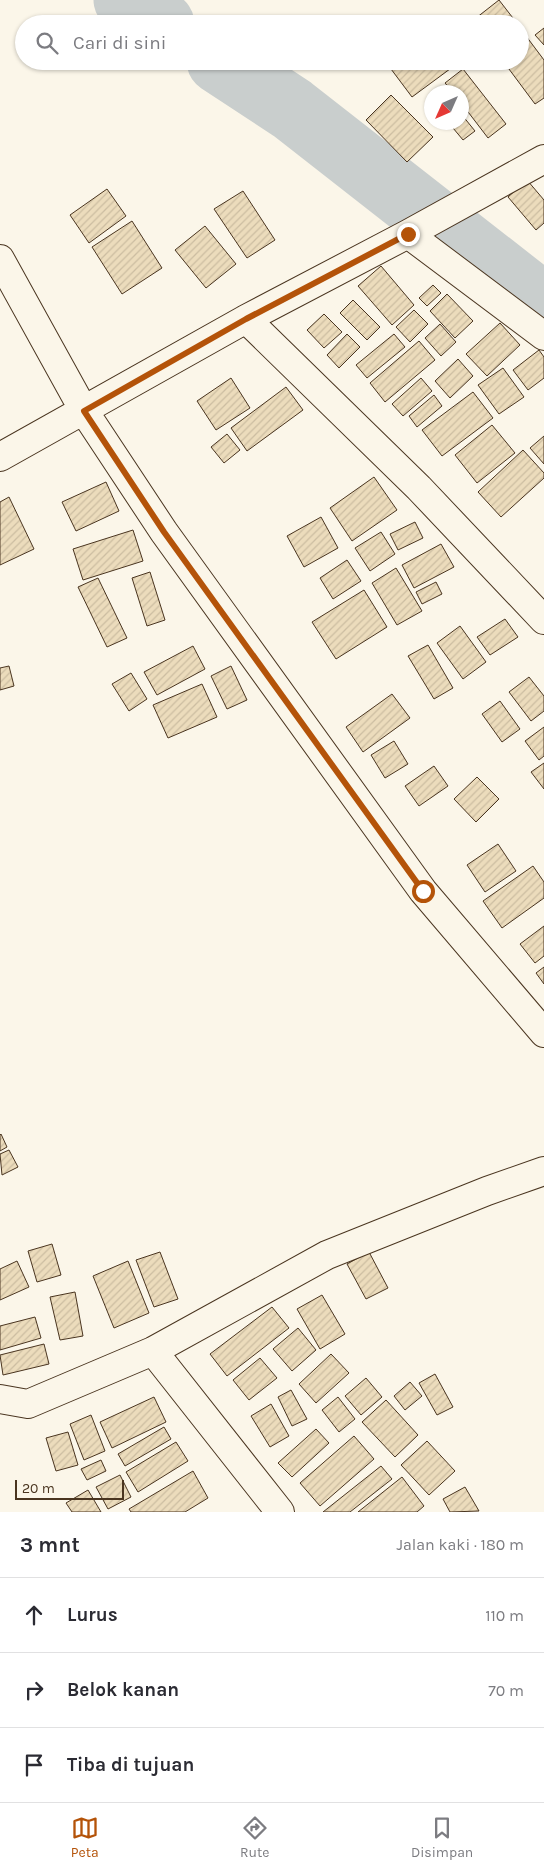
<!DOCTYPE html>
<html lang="id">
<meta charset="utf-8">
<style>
:root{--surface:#fff;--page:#f7f7f7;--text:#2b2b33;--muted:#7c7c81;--line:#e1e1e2;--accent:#b45309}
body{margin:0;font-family:Karla,sans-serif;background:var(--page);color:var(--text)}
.compass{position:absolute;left:424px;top:85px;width:45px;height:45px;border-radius:50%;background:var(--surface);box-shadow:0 1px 4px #0004;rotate:225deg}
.scale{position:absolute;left:15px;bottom:12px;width:109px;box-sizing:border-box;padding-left:5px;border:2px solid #4a3520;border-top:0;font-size:14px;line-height:18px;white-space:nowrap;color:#4a3520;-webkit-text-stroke:4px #fbf6e9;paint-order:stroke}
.stop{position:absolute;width:15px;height:15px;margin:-11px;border:4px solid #b45309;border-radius:50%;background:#fff}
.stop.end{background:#b45309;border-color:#fff;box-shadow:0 1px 5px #0008}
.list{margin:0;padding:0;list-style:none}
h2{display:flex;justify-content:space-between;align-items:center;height:65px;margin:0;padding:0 20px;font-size:21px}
h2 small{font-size:16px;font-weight:400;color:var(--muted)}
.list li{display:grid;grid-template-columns:32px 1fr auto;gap:15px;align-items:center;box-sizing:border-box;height:75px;padding:0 20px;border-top:1px solid var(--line)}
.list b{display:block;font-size:19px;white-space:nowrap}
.list em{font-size:16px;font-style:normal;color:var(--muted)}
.icon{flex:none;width:28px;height:28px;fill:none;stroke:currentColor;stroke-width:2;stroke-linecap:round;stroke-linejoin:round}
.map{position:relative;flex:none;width:544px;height:1512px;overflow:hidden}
.search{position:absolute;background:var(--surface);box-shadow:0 1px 4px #0004;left:15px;right:15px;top:15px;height:55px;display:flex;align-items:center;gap:12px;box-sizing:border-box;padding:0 18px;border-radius:28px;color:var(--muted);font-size:19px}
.sheet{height:290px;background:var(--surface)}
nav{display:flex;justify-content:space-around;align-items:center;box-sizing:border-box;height:70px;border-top:1px solid var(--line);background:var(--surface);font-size:14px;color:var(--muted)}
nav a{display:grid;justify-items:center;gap:2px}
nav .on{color:var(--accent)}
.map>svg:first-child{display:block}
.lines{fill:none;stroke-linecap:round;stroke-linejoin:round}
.river{stroke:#c9cecd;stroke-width:65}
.building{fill:url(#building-hatch);stroke:#4a3520}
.minor-casing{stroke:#4a3520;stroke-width:30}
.minor{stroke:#fbf6e9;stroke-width:28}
.route{stroke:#b45309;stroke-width:6}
</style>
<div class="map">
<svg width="544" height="1512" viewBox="0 0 544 1512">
<defs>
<pattern id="building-hatch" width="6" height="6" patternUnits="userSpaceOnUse" patternTransform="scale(1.25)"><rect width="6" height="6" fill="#ecdcbc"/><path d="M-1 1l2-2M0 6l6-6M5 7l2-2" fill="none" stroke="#ccbda1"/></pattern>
</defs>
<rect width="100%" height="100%" fill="#fbf6e9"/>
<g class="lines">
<path class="river" d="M126 0 162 24
M219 61 292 109 544 306"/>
</g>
<path class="building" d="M499 0 516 22 480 24 476 18Z
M520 28 544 60V98L535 104 503 61H520Z
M544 28V45L535 35Z
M401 61H450L454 66 412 97 391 69Z
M463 69 506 124 488 138 462 104V92H453L445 83Z
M391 95 433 137 407 162 366 120Z
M462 115 475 131 463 140 448 122H462Z
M527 180 544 200V223L536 230 508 197Z
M107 189 126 216 89 243 70 215Z
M243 191 275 240 247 258 214 209Z
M132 221 162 268 122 294 92 247Z
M205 226 236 264 206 288 175 250Z
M381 266 414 305 392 325 358 286Z
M433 285 441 293 427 306 419 298Z
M447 294 473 321 455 338 430 311Z
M353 300 380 327 367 340 340 313Z
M414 310 428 324 410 342 396 327Z
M324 314 342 332 324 348 307 330Z
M500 323 520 345 487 376 466 354Z
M440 324 456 342 441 356 425 338Z
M347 334 360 347 339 368 327 355Z
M394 334 405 347 367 378 356 365Z
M419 341 435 360 385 402 370 383Z
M539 350 544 357V378L528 390 513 370Z
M458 359 473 376 450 398 435 381Z
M503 368 524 397 499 414 478 385Z
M231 378 250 408 216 430 197 401Z
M421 378 432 391 403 416 392 404Z
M286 387 303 410 247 451 231 428Z
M473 392 493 418 442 456 422 430Z
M434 395 442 406 417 427 409 416Z
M492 425 515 453 477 483 455 455Z
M227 434 240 450 224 463 211 447Z
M544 436V464L530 448Z
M523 450 544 473V478L501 517 478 492Z
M374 477 397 510 352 541 330 508Z
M106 482 119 511 76 531 62 502Z
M9 497 34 549 0 565V502Z
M321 517 338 548 304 567 287 536Z
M415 522 423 538 398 550 390 534Z
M133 530 143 561 83 580 73 549Z
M381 532 395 554 370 571 355 548Z
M441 544 454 567 414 588 402 565Z
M347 560 361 581 333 599 320 578Z
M396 568 422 611 397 625 372 583Z
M150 572 165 620 147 626 132 578Z
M98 578 127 638 107 647 78 587Z
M436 582 442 594 422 604 416 592Z
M364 590 387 627 336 659 312 622Z
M505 619 518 637 490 655 477 637Z
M460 626 486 662 463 679 437 643Z
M428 645 453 688 434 699 408 656Z
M193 646 205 669 157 695 144 672Z
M9 666 14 686 0 690V668Z
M231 666 247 700 227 709 211 676Z
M131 673 147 699 129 711 112 684Z
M529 677 544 696V711L531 721 509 692Z
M202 684 217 717 168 738 153 705Z
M392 694 410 718 363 752 346 727Z
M500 701 520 729 502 742 482 714Z
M544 727V756L539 760 525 741Z
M394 741 408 764 385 778 371 755Z
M544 763V789L531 772Z
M434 766 448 786 419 806 405 786Z
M477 777 499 799 476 822 454 799Z
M498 844 516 871 485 892 467 865Z
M533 866 544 882V898L502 928 483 901Z
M544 926V956L535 963 520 944Z
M544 967V984L536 973Z
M1 1134 7 1147 0 1151V1135Z
M9 1150 18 1167 2 1175 0 1154Z
M52 1244 61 1275 37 1282 28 1251Z
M160 1252 178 1299 154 1307 136 1260Z
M369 1252 388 1288 366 1299 347 1264Z
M17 1261 29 1287 0 1300V1269Z
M128 1261 149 1313 114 1328 93 1276Z
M75 1292 83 1336 60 1340 50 1297Z
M322 1295 345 1334 320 1349 297 1309Z
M272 1307 289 1328 227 1376 210 1354Z
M35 1317 41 1338 0 1350V1326Z
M298 1328 316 1350 292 1371 273 1349Z
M44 1344 49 1364 3 1375 0 1355Z
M331 1354 349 1373 316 1403 299 1384Z
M260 1358 277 1378 249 1400 233 1380Z
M435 1374 453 1407 437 1415 419 1383Z
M366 1378 382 1397 361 1415 345 1396Z
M410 1382 422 1396 405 1410 394 1396Z
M291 1390 307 1419 292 1426 278 1397Z
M154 1397 166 1422 112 1448 100 1422Z
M338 1397 355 1419 339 1432 322 1410Z
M386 1400 418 1435 395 1457 362 1422Z
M271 1404 289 1436 270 1447 251 1416Z
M91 1415 105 1451 84 1460 70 1424Z
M164 1427 171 1439 125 1466 118 1454Z
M316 1429 329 1443 292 1477 278 1463Z
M68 1432 78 1465 56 1471 46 1438Z
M354 1436 374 1459 320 1506 300 1483Z
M427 1441 455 1471 429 1495 401 1465Z
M176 1442 188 1461 138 1492 126 1472Z
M101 1460 106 1471 87 1480 81 1469Z
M381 1466 392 1479 350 1512H323Z
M193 1471 208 1498 185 1512H131L129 1509Z
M120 1475 131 1497 108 1509 96 1487Z
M402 1477 424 1506 417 1512H358Z
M465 1487 479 1511 450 1512 443 1499Z
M88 1490 101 1512H72L66 1503Z"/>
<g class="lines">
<g class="minor-casing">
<path id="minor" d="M408 234 544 336
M0 259 84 411 164 532 423 891 544 1033
M246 319 419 488 544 620
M0 457 246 319 408 234 544 159
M153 1351 280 1512
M0 1399 28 1404 153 1351 327 1255 487 1191 544 1171"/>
</g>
<use href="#minor" class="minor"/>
</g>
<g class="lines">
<path class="route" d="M408 234 246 319 84 411 164 532 423 891"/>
</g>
</svg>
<svg class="compass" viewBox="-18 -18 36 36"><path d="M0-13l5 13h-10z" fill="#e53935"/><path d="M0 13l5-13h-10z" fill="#7c7c81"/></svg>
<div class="scale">20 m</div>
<div class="stop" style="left:423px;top:891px"></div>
<div class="stop end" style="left:408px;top:234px"></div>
<div class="search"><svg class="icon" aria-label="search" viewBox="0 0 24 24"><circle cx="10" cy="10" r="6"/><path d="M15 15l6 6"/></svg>Cari di sini</div>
</div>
<section class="sheet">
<h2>3 mnt<small>Jalan kaki · 180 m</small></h2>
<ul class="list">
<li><svg class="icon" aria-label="ahead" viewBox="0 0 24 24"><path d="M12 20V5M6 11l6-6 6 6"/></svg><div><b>Lurus</b></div><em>110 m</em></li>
<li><svg class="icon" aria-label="right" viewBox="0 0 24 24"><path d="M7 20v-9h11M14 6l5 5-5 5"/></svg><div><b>Belok kanan</b></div><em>70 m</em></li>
<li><svg class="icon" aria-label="arrive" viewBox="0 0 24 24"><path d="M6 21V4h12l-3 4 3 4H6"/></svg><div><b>Tiba di tujuan</b></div></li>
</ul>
</section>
<nav>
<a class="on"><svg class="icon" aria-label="map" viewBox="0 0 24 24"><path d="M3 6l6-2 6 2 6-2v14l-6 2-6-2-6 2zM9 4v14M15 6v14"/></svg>Peta</a>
<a><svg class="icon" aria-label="directions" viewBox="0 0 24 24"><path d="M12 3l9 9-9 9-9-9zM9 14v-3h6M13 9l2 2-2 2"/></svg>Rute</a>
<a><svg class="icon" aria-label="saved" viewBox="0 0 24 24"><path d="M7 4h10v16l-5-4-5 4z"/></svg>Disimpan</a>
</nav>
